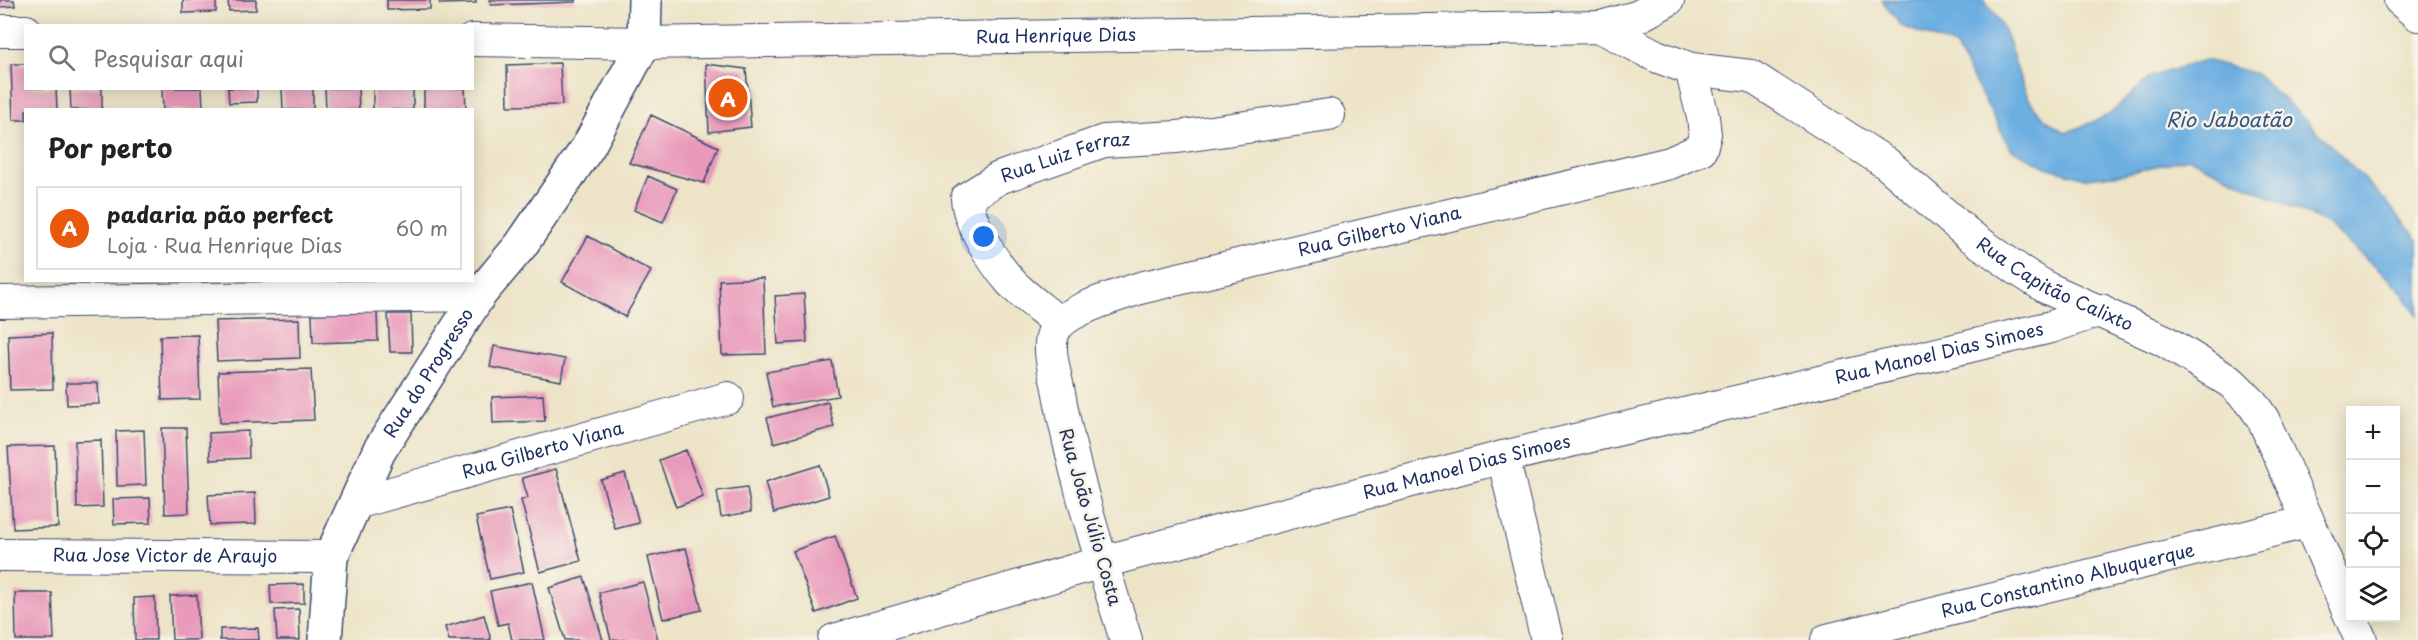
<!DOCTYPE html>
<html lang="pt">
<meta charset="utf-8">
<style>
:root{--surface:#fff;--page:#f6f6f6;--text:#222;--muted:#767676;--line:#e0e0e0;--accent:#ea580c}
body{margin:0;font-family:"Playpen Sans",sans-serif;background:var(--page);color:var(--text)}
.controls{position:absolute;right:18px;bottom:18px;display:grid;overflow:hidden;border-radius:0px;box-shadow:0 3px 15px #0003}
.controls button{width:54px;height:54px;display:grid;place-items:center;padding:0;border:0;border-bottom:2px solid var(--line);background:var(--surface);color:var(--text);font:30px sans-serif}
.you{position:absolute;left:984px;top:237px;width:21px;height:21px;margin:-15px;border:4px solid #fff;border-radius:50%;background:#1a73e8;box-shadow:0 0 0 9px #1a73e833}
.badge{display:grid;place-items:center;width:39px;height:39px;border-radius:50%;background:var(--accent);color:#fff;font-size:20px;font-weight:700}
.pin{position:absolute;translate:-50% -50%;border:3px solid #fff;box-shadow:0 2px 6px #0006}
.list{margin:0;padding:0;list-style:none}
h2{display:flex;justify-content:space-between;align-items:center;height:78px;margin:0;padding:0 24px;font-size:26px}
h2 small{font-size:20px;font-weight:400;color:var(--muted)}
.list li{display:grid;grid-template-columns:39px 1fr auto;gap:18px;align-items:center;box-sizing:border-box;height:84px;margin:0 12px 12px;padding:0 12px;border:2px solid var(--line);border-radius:0px}
.list b{display:block;font-size:22px;white-space:nowrap}
.list p{margin:0;font-size:20px;white-space:nowrap;color:var(--muted)}
.list em{font-size:20px;font-style:normal;color:var(--muted)}
.icon{flex:none;width:33px;height:33px;fill:none;stroke:currentColor;stroke-width:2;stroke-linecap:round;stroke-linejoin:round}
.map{position:relative;flex:none;width:2418px;height:640px;overflow:hidden}
.search{position:absolute;background:var(--surface);box-shadow:0 3px 15px #0003;left:24px;top:24px;width:450px;height:66px;display:flex;align-items:center;gap:15px;box-sizing:border-box;padding:0 21px;border-radius:0px;color:var(--muted);font-size:22px}
.panel{position:absolute;background:var(--surface);box-shadow:0 3px 15px #0003;left:24px;top:108px;width:450px;height:174px;border-radius:0px}
.map>svg:first-child{display:block}
.water{fill:#6cafe1;stroke:#446fa0;stroke-width:1.5}
.building{fill:#e999ba}
.lines{fill:none;stroke-linecap:round;stroke-linejoin:round}
.minor-casing{stroke:#3a4a6e;stroke-width:34}
.tertiary-casing{stroke:#3a4a6e;stroke-width:36}
.minor{stroke:#fff;stroke-width:32}
.tertiary{stroke:#fff;stroke-width:33}
.labels{text-anchor:middle;stroke-width:5;stroke-linejoin:round;paint-order:stroke}
.street-label{font-size:18px;fill:#1b2f5e;stroke:#f7f3e8}
.water-label{font-size:20px;font-style:italic;fill:#335585;stroke:#f7f3e8}
</style>
<div class="map">
<svg width="2418" height="640" viewBox="0 0 2418 640">
<rect width="100%" height="100%" fill="#f7f3e8"/>
<filter id="ink" filterUnits="userSpaceOnUse"><feTurbulence type="fractalNoise" baseFrequency=".0167" numOctaves="2"/><feDisplacementMap in="SourceGraphic" scale="12" xChannelSelector="R" yChannelSelector="G"/><feConvolveMatrix kernelMatrix="1 2 1 2 8 2 1 2 1" color-interpolation-filters="sRGB"/></filter>
<filter id="wash" filterUnits="userSpaceOnUse"><feTurbulence type="fractalNoise" baseFrequency=".008" numOctaves="4" result="noise"/><feDisplacementMap in="SourceGraphic" scale="24" xChannelSelector="R" yChannelSelector="G"/><feGaussianBlur stdDeviation="1.35" result="paint"/><feColorMatrix in="noise" values="0 0 0 0 0 0 0 0 0 0 0 0 0 0 0 0 0 1.4 0 .05"/><feComposite in="paint" operator="in"/></filter>
<g filter="url(#wash)">
<rect width="100%" height="100%" fill="#ede4c7"/>
<path class="water" d="M1882 0H1984C1990 9 1998 18 2003 28 2023 75 2016 104 2066 133L2109 115 2150 77 2205 60 2256 74 2308 122 2391 207 2418 240V316L2398 287 2327 224 2189 158 2123 174 2086 178 2049 168 2011 149 1955 46 1901 26Z"/>
<g id="blocks">
<path class="building" d="M0 0H14L15 6 0 7Z
M183 0H216V12L183 13Z
M228 0H256V10L229 11Z
M387 0H430V9L387 10Z
M439 0H476V3L440 4Z
M490 0H576V2L491 5Z
M560 63 562 105 508 106 507 65Z
M11 64H26V88H56L57 110H26V120H13Z
M706 64 746 69 751 127 709 132Z
M70 88H102V110H71Z
M162 88H202L203 110H163Z
M228 88H257V102L229 103Z
M282 88H313V110H283Z
M325 88H358L359 110H326Z
M373 88H413V110H373Z
M424 88H465L466 110H424Z
M651 115 718 147 704 183 629 163Z
M648 176 677 189 663 222 634 210Z
M588 236 651 271 625 317 562 282Z
M763 278 766 354 722 355 719 280Z
M804 294 807 342 778 344 775 296Z
M377 312 378 341 313 343 312 314Z
M388 314H411L412 352H390Z
M299 319 300 358 217 361 215 321Z
M52 333 53 389 10 390 8 335Z
M198 335 200 399 162 400 160 336Z
M494 346 565 359 561 381 490 367Z
M832 361 838 396 773 407 766 372Z
M311 369 314 420 220 423 218 372Z
M66 383H98L99 404 67 405Z
M543 395 545 421 493 423 492 397Z
M828 402 834 427 774 443 767 418Z
M162 428H186L189 513 165 514Z
M144 430 146 485 117 486 116 431Z
M248 431 249 458 210 460 209 433Z
M101 440 103 507 77 508 75 441Z
M55 446 58 527 13 529 8 447Z
M686 450 703 497 676 507 659 460Z
M820 465 829 496 774 513 765 482Z
M556 469 581 561 540 572 521 500 528 498 522 478Z
M625 473 639 523 615 529 601 480Z
M747 487 751 512 721 517 717 491Z
M255 493 256 524 210 525 208 495Z
M150 498 151 523 114 524 113 499Z
M510 510 524 572 490 579 476 517Z
M835 536 857 598 816 613 793 551Z
M686 548 702 610 663 619 648 557Z
M584 577 603 640H565L549 588Z
M532 582 545 640H512L508 623 498 625 490 591Z
M643 582 658 640H611L599 593Z
M304 584V603L271 604 270 585Z
M15 593H52L54 640H16Z
M197 595 199 640H172L170 596Z
M155 597 156 640H135L134 598Z
M299 609 300 640H277L275 610Z
M484 615 491 640H449L445 627Z
M258 628 259 640H220V629Z"/>
</g>
</g>
<g filter="url(#ink)">
<use href="#blocks" fill-opacity="0" stroke="#3a4a6e" stroke-width="1.5"/>
<g class="lines">
<g class="minor-casing">
<g id="minor">
<path d="M2400 0 2418 15"/>
<path d="M1601 27 1639 16 1668 0"/>
<path d="M0 31H26"/>
<path id="s1" d="M472 40 644 43 1601 27 1656 56 1691 69 1751 76 1886 163 1969 235 2017 269 2047 288 2163 340 2232 383 2252 403 2263 419 2361 640"/>
<path d="M0 302 479 295"/>
<path id="s2" d="M1059 323C1043 309 1023 296 1009 280 993 261 968 222 967 198L999 178 1104 141 1177 137 1329 115"/>
<path d="M1503 457 1547 640"/>
<path id="s3" d="M356 503 728 398"/>
<path id="s4" d="M0 555 331 557"/>
<path id="s5" d="M834 640 1102 562 1503 457 2051 327 2101 310"/>
<path id="s6" d="M1126 640C1100 556 1073 474 1058 388 1055 373 1047 349 1053 334 1061 310 1118 296 1140 288L1670 163 1701 149 1705 134 1703 117 1691 69"/>
<path id="s7" d="M1827 640 2307 522"/>
</g>
</g>
<g class="tertiary-casing">
<g id="tertiary">
<path id="s8" d="M325 640 331 557 379 451 479 295 521 245 588 147 644 43 645 0"/>
</g>
</g>
<use href="#minor" class="minor"/>
<use href="#tertiary" class="tertiary"/>
</g>
</g>
<g class="labels">
<g class="street-label">
<text dy="6" stroke="none"><textPath href="#s1" startOffset="584">Rua Henrique Dias</textPath></text>
<text dy="6" stroke="none"><textPath href="#s2" startOffset="267">Rua Luiz Ferraz</textPath></text>
<text dy="6" stroke="none"><textPath href="#s6" startOffset="663">Rua Gilberto Viana</textPath></text>
<text dy="6" stroke="none"><textPath href="#s1" startOffset="1659">Rua Capitão Calixto</textPath></text>
<text dy="6" stroke="none"><textPath href="#s5" startOffset="1142">Rua Manoel Dias Simoes</textPath></text>
<text dy="6" stroke="none"><textPath href="#s8" startOffset="292">Rua do Progresso</textPath></text>
<text dy="6" stroke="none"><textPath href="#s3" startOffset="194">Rua Gilberto Viana</textPath></text>
<text dy="6" stroke="none"><textPath href="#s5" startOffset="656">Rua Manoel Dias Simoes</textPath></text>
<text transform="translate(1090 517) rotate(74)" y="6">Rua João Júlio Costa</text>
<text dy="6" stroke="none"><textPath href="#s4" startOffset="165">Rua Jose Victor de Araujo</textPath></text>
<text dy="6" stroke="none"><textPath href="#s7" startOffset="248">Rua Constantino Albuquerque</textPath></text>
</g>
<g class="water-label">
<text x="2229" y="127">Rio Jaboatão</text>
</g>
</g>
</svg>
<div class="controls">
<button>+</button>
<button>−</button>
<button><svg class="icon" aria-label="locate" viewBox="0 0 24 24"><circle cx="12" cy="12" r="6"/><path d="M12 2v4M12 18v4M2 12h4M18 12h4"/></svg></button>
<button><svg class="icon" aria-label="layers" viewBox="0 0 24 24"><path d="M12 4l9 5-9 5-9-5zM3 14l9 5 9-5"/></svg></button>
</div>
<div class="you"></div>
<div class="pin badge" style="left:728px;top:98px">A</div>
<div class="search"><svg class="icon" aria-label="search" viewBox="0 0 24 24"><circle cx="10" cy="10" r="6"/><path d="M15 15l6 6"/></svg>Pesquisar aqui</div>
<section class="panel">
<h2>Por perto<small></small></h2>
<ul class="list">
<li><span class="badge">A</span><div><b>padaria pão perfect</b><p>Loja · Rua Henrique Dias</p></div><em>60 m</em></li>
</ul>
</section>
</div>
